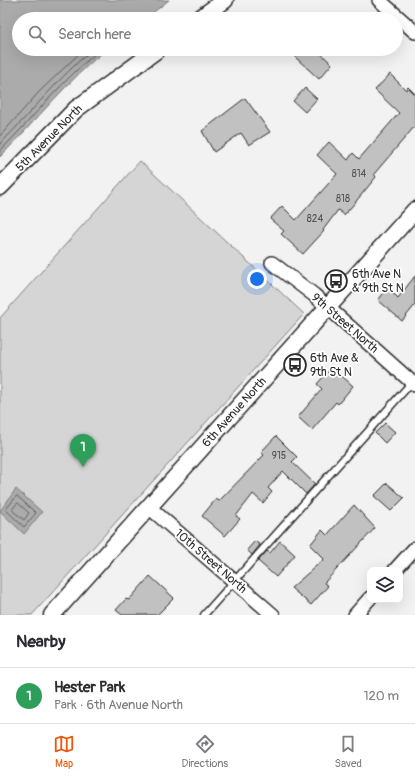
<!DOCTYPE html>
<meta charset="utf-8">
<style>
:root{--surface:#fff;--page:#f7f7f7;--text:#2b2b33;--muted:#7c7c81;--line:#e1e1e2;--accent:#ea580c}
body{margin:0;font-family:Pangolin,sans-serif;background:var(--page);color:var(--text)}
.controls{position:absolute;right:12px;bottom:12px;display:grid;overflow:hidden;border-radius:8px;box-shadow:0 4px 16px #0002}
.controls button{width:36px;height:36px;display:grid;place-items:center;padding:0;border:0;border-bottom:1px solid var(--line);background:var(--surface);color:var(--text);font:20px sans-serif}
.you{position:absolute;left:257px;top:279px;width:14px;height:14px;margin:-10px;border:3px solid #fff;border-radius:50%;background:#1a73e8;box-shadow:0 0 0 6px #1a73e833}
.badge{display:grid;place-items:center;width:26px;height:26px;border-radius:50%;background:var(--accent);color:#fff;font-size:13px;font-weight:700}
.pin{position:absolute;translate:-50% -33px;filter:drop-shadow(0 1px 2px #0008)}
.pin::after{content:'';position:absolute;top:21px;width:14px;height:12px;background:inherit;clip-path:polygon(0 0,100% 0,50% 100%)}
.list{margin:0;padding:0;list-style:none}
h2{display:flex;justify-content:space-between;align-items:center;height:52px;margin:0;padding:0 16px;font-size:17px}
h2 small{font-size:13px;font-weight:400;color:var(--muted)}
.list li{display:grid;grid-template-columns:26px 1fr auto;gap:12px;align-items:center;box-sizing:border-box;height:56px;padding:0 16px;border-top:1px solid var(--line)}
.list b{display:block;font-size:15px;white-space:nowrap}
.list p{margin:0;font-size:13px;white-space:nowrap;color:var(--muted)}
.list em{font-size:13px;font-style:normal;color:var(--muted)}
.icon{flex:none;width:22px;height:22px;fill:none;stroke:currentColor;stroke-width:2;stroke-linecap:round;stroke-linejoin:round}
.map{position:relative;flex:none;width:415px;height:615px;overflow:hidden}
.search{position:absolute;background:var(--surface);box-shadow:0 4px 16px #0002;left:12px;right:12px;top:12px;height:44px;display:flex;align-items:center;gap:10px;box-sizing:border-box;padding:0 14px;border-radius:22px;color:var(--muted);font-size:15px}
.sheet{height:108px;background:var(--surface)}
nav{display:flex;justify-content:space-around;align-items:center;box-sizing:border-box;height:56px;border-top:1px solid var(--line);background:var(--surface);font-size:11px;color:var(--muted)}
nav a{display:grid;justify-items:center;gap:2px}
nav .on{color:var(--accent)}
.map>svg:first-child{display:block}
.green{fill:#d5d5d5;stroke:#808080}
.water{fill:#ababab;stroke:#787878}
.lines{fill:none;stroke-linecap:round;stroke-linejoin:round}
.shore{stroke:#5e5e5e;stroke-width:1}
.building{fill:#c1c1c1;stroke:#2b2b2b}
.service-casing{stroke:#2b2b2b;stroke-width:9}
.minor-casing{stroke:#2b2b2b;stroke-width:16}
.tertiary-casing{stroke:#2b2b2b;stroke-width:19}
.service{stroke:#fff;stroke-width:6}
.minor{stroke:#fff;stroke-width:13}
.tertiary{stroke:#fff;stroke-width:16}
.labels{text-anchor:middle;stroke-width:3.5;stroke-linejoin:round;paint-order:stroke}
.number-label{font-size:10px;fill:#505050}
.street-label{font-size:12px;fill:#2b2b2b;stroke:#fff}
.poi-label{font-size:12px;fill:#2b2b2b;stroke:#fff;text-anchor:start}
</style>
<div class="map">
<svg width="415" height="615" viewBox="0 0 415 615">
<rect width="100%" height="100%" fill="#f2f2f2"/>
<filter id="ink" filterUnits="userSpaceOnUse"><feTurbulence type="fractalNoise" baseFrequency=".025" numOctaves="2"/><feDisplacementMap in="SourceGraphic" scale="8" xChannelSelector="R" yChannelSelector="G"/><feConvolveMatrix kernelMatrix="1 2 1 2 8 2 1 2 1" color-interpolation-filters="sRGB"/></filter>
<g filter="url(#ink)">
<path class="green" d="M140 161 304 314 32 615H0V318Z"/>
<path class="water" d="M0 0H169L145 19H19V49H107C67 81 36 121 0 157Z
M16 489 42 512 24 534 0 511Z"/>
<g class="lines">
<path class="shore" d="M0 136 40 91 84 49
M0 144C31 113 59 77 93 49
M0 151C34 117 63 79 101 49
M17 496 36 513 24 527 6 510Z
M18 503 29 513 24 520 12 510Z"/>
</g>
<path class="building" d="M302 49H316L332 64 319 79 295 57Z
M390 74 406 90 408 87 415 94V126L374 174 376 177 353 205 344 215 338 210 323 230 324 231 303 254 281 234 284 231 270 219 282 206 296 220 337 174 317 155 329 142 348 160 353 153 359 159 399 113 375 90Z
M305 88 317 99 305 112 293 101Z
M245 98 270 132 249 145 241 133 214 152 202 131Z
M415 276V305L402 321 378 300 388 288 398 298Z
M332 367 353 386 338 404 336 402 312 430 298 417 322 389 317 384Z
M385 423 395 432 385 443 375 433Z
M276 436 297 457 292 462 315 484 306 494 283 471 268 488 272 492 263 503 253 494 236 516 240 519 225 536 202 516 216 499 219 501 264 455 261 452Z
M387 483 404 498 391 511 374 496Z
M354 505 375 528 324 583 328 586 311 605 291 588 324 559 310 545 322 530 327 535Z
M255 541 260 545 252 555 247 550Z
M280 541 295 555 276 577 258 561 267 551 270 553Z
M150 576 174 598 157 615H122L116 610 126 599 129 600Z"/>
<g class="lines">
<g class="service-casing">
<path id="service" d="M204 615 413 381"/>
</g>
<g class="minor-casing">
<path id="minor" d="M379 0 415 32
M272 263 314 295 415 385
M149 507 273 615
M395 570 415 548
M355 615 370 598"/>
</g>
<g class="tertiary-casing">
<path id="tertiary" d="M199 19 225 0
M0 187 76 109 158 49
M52 615 415 210"/>
</g>
<use href="#service" class="service"/>
<use href="#minor" class="minor"/>
<use href="#tertiary" class="tertiary"/>
</g>
</g>
<defs>
<g id="bus-ring" transform="scale(1.15)"><circle r="9.5" fill="#fff" stroke="#2b2b2b" stroke-width="1.5"/><path d="M-5-6H5V4H4V6H2V4H-2V6H-4V4H-5ZM-3.5-4V0h7V-4ZM-3.5 1.2v1.5H-2V1.2ZM2 1.2v1.5H3.5V1.2Z" fill="#2b2b2b"/></g>
</defs>
<g fill-rule="evenodd">
<use href="#bus-ring" x="336" y="281"/>
<use href="#bus-ring" x="295" y="365"/>
</g>
<g class="labels">
<g class="number-label">
<text x="359" y="177">814</text>
<text x="343" y="202">818</text>
<text x="315" y="222">824</text>
<text x="279" y="459">915</text>
</g>
<g class="street-label">
<text transform="translate(49 138) rotate(-45)" y="4">5th Avenue North</text>
<text transform="translate(345 323) rotate(41)" y="4">9th Street North</text>
<text transform="translate(234 412) rotate(-48)" y="4">6th Avenue North</text>
<text transform="translate(211 561) rotate(41)" y="4">10th Street North</text>
</g>
<g class="poi-label">
<text x="352" y="278">6th Ave N<tspan x="352" dy="14">&amp; 9th St N</tspan></text>
<text x="310" y="362">6th Ave &amp;<tspan x="310" dy="14">9th St N</tspan></text>
</g>
</g>
</svg>
<div class="controls">
<button><svg class="icon" aria-label="layers" viewBox="0 0 24 24"><path d="M12 4l9 5-9 5-9-5zM3 14l9 5 9-5"/></svg></button>
</div>
<div class="you"></div>
<div class="pin badge" style="left:83px;top:467px;background:#2e9e5b">1</div>
<div class="search"><svg class="icon" aria-label="search" viewBox="0 0 24 24"><circle cx="10" cy="10" r="6"/><path d="M15 15l6 6"/></svg>Search here</div>
</div>
<section class="sheet">
<h2>Nearby<small></small></h2>
<ul class="list">
<li><span class="badge" style="background:#2e9e5b">1</span><div><b>Hester Park</b><p>Park · 6th Avenue North</p></div><em>120 m</em></li>
</ul>
</section>
<nav>
<a class="on"><svg class="icon" aria-label="map" viewBox="0 0 24 24"><path d="M3 6l6-2 6 2 6-2v14l-6 2-6-2-6 2zM9 4v14M15 6v14"/></svg>Map</a>
<a><svg class="icon" aria-label="directions" viewBox="0 0 24 24"><path d="M12 3l9 9-9 9-9-9zM9 14v-3h6M13 9l2 2-2 2"/></svg>Directions</a>
<a><svg class="icon" aria-label="saved" viewBox="0 0 24 24"><path d="M7 4h10v16l-5-4-5 4z"/></svg>Saved</a>
</nav>
